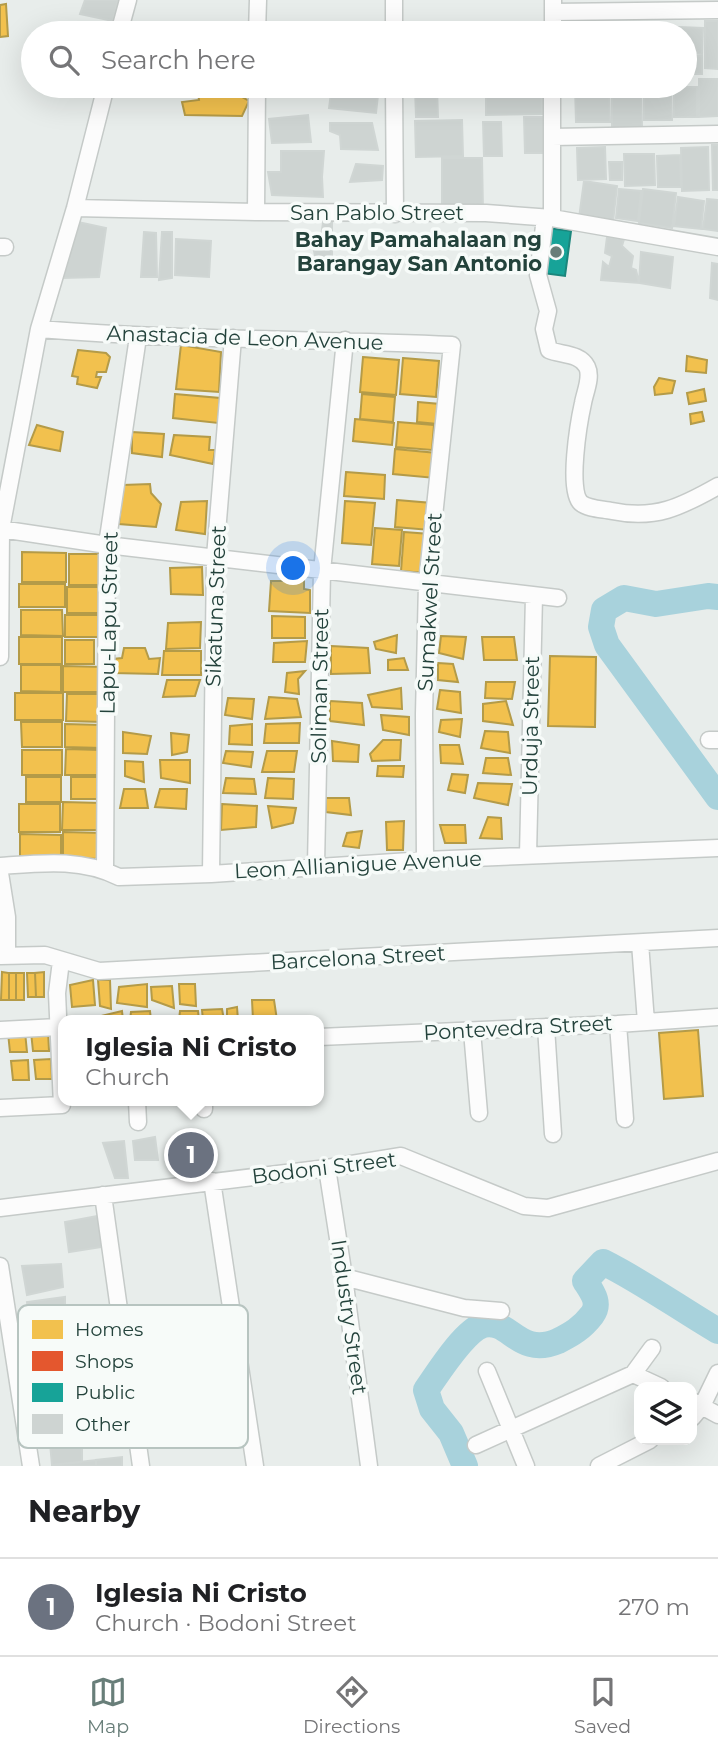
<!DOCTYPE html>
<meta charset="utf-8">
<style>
:root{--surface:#fff;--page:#f6f6f6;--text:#202124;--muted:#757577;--line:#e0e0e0;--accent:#687e79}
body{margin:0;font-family:Montserrat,sans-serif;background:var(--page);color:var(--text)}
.controls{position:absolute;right:21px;bottom:21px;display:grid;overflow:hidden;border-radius:14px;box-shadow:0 7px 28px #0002}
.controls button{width:63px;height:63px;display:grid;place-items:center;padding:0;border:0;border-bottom:2px solid var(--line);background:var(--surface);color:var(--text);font:35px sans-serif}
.you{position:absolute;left:294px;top:569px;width:24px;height:24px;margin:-18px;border:5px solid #fff;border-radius:50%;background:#1a73e8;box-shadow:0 0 0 10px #1a73e833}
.badge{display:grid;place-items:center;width:46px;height:46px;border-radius:50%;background:var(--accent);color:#fff;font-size:23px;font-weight:700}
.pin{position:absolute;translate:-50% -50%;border:4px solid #fff;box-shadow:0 2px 7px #0006}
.popup{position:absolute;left:58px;top:1015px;width:266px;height:91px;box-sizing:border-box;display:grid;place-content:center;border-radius:14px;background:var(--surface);filter:drop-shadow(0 2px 5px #0005);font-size:23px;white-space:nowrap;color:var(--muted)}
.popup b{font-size:26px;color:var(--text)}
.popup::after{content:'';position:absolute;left:50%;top:100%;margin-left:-14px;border:14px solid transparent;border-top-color:var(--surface)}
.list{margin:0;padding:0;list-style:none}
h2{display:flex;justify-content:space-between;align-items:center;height:91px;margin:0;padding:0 28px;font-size:30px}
h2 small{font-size:23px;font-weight:400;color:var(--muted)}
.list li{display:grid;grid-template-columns:46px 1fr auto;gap:21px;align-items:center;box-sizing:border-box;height:98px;padding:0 28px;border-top:2px solid var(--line)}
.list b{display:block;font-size:26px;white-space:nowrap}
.list p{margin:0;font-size:23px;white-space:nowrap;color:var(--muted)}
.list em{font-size:23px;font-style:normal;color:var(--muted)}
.icon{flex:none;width:38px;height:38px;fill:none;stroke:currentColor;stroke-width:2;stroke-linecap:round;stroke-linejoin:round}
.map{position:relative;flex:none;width:718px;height:1466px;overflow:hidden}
.search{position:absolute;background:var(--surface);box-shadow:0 7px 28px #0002;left:21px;right:21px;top:21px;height:77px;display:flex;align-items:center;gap:18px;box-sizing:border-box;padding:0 24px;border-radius:38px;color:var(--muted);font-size:26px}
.sheet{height:189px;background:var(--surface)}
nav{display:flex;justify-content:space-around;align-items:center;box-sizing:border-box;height:98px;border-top:2px solid var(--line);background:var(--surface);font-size:19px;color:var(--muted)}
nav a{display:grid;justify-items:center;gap:4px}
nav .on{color:var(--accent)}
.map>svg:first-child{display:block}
.homes{fill:#f2c14e;stroke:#b49b48;stroke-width:2}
.shops{fill:#e4572e;stroke:#aa5132;stroke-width:2}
.public{fill:#17a398;stroke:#1b867c;stroke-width:2}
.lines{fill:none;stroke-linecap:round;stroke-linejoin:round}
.river{stroke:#a8d2dc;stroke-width:26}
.building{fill:#ced4d2;stroke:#d0d6d4;stroke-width:2}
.minor-casing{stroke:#c5cac8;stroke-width:19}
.minor{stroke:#fcfcfc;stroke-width:16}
.poi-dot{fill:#687e79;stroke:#f7fbf9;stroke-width:2.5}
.labels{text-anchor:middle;stroke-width:7;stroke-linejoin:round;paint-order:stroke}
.street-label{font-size:21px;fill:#23423b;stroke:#f7fbf9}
.poi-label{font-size:21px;font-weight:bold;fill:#23423b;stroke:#f7fbf9;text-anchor:end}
.key{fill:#f7fbf9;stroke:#b7c4c0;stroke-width:2}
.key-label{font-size:19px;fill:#23423b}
</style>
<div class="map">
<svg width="718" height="1466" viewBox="0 0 718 1466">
<rect width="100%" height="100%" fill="#e8edeb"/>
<path class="homes" d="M6 4 8 36 0 37V5Z
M197 86H235L237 94 249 101 242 116 185 115 182 102 199 100Z
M181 345 221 352 219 392 176 389Z
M78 350 106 353 110 357 106 372H97L96 377H101L97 388 77 384 78 377 72 376Z
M687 356 707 360 706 373 686 371Z
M363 357 399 360 396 395 360 392Z
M403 358 439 361 436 397 400 394Z
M659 378 675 381 672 393 655 395 654 387Z
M704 389 706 401 689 404 687 393Z
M175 394 220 398 218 423 173 418Z
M362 394 395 397 393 422 360 419Z
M418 402 440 404 438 424 417 422Z
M702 412 704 421 691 424 690 414Z
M355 419 394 423 392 445 353 441Z
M398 422 434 425 432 450 396 447Z
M37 425 63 432 60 451 29 445Z
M132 432 164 434 162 457 132 453Z
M174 435 210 437 209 450H215L213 464 170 455Z
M395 449 437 453 435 478 393 474Z
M346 472 385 475 384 499 344 496Z
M150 484 151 493 161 504 156 527 119 524 123 485Z
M397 500 432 503 430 530 395 527Z
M207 501 205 534 176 530 181 502Z
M345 501 375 503 371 545 342 543Z
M375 528 402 530 399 566 372 564Z
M404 532 430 534 426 573 401 571Z
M22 552 66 553V582H22Z
M69 554H105V585H69Z
M202 567 203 595 171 594 170 568Z
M271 581H304V589L310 590V613L269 611Z
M19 584H65V607H19Z
M67 587H102V613H67Z
M21 610H62L63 636 21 635Z
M65 615H105V637H65Z
M272 616 305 617V638H272Z
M201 622 200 648 166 649 168 623Z
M397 635 396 653 376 649 374 642Z
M441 636 466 637 463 659 439 653Z
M19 637H62V664H19Z
M482 637H514L517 660H484Z
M65 640H94V664H65Z
M307 641 305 662H273L274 643Z
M331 646 368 648 370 673 331 674Z
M124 648H145L149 659 160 658 158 674 113 673V659L122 658Z
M164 651H201V675H162Z
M550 656 596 657 595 727 548 726Z
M404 658 408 670H388V660Z
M438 663 453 664 458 682 438 680Z
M21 665H61V692L21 691Z
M63 666 105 667 104 692H63Z
M305 671 298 679 299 694 285 692 287 673Z
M167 680H200L195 696 163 697Z
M486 682H515L512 699 485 698Z
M401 688 402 709 372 707 368 695Z
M440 690 460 692 461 713 437 709Z
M15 693H63V720H15Z
M67 694H103V722L66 721Z
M269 697 297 699 301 717 265 719Z
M228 698 254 699 252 719 225 715Z
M330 701 362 703 364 725 330 721Z
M506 701 513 725 483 721V704Z
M381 715 409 717V735L383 730Z
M462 719 460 737 439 732 441 720Z
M21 722H62V747H22Z
M300 723 299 743H264L266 724Z
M65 724 102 725V748L65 747Z
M252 724V745L229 744 230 726Z
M485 731 508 732 510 753 481 748Z
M123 732 151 736 147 754 123 753Z
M171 733 189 735 187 752 172 755Z
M383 740H401L400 760 372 761 370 754Z
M332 741 359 745 358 762 333 761Z
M440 745H459L463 764 441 763Z
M66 749 101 750V775H65Z
M22 750H62V775H22Z
M226 751 253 752 251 767 223 763Z
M267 751H297L294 772H262Z
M486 758H508L511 775 483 773Z
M160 760H190V783L161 778Z
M125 761 143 762 144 782 125 776Z
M378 766H404L403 777 377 776Z
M452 774 468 775 465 793 448 790Z
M26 777H61V802H26Z
M71 777H101V799H71Z
M226 778 254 779 256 794 223 793Z
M268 778 294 779 293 799 265 798Z
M478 783 512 784 508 805 474 798Z
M124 789H145L148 808H120Z
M160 789H187L186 809 155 807Z
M326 798H349L351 815 326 812Z
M63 802 101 803 100 830H62Z
M19 804H60V832H19Z
M222 804 257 806 256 827 221 830Z
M268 806 296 808 293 823 272 828Z
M488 817 501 818 502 839 480 838Z
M404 821 403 850H387L386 822Z
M440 825H465L466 843H445Z
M362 831 359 848 343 846 347 833Z
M63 832 104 833 103 859 63 858Z
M20 834 61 835V856H20Z
M2 972 9 973V1000H1Z
M44 972V997H36L35 973Z
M9 973H16V1000H9Z
M16 973H24V1000H16Z
M27 973H35L36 997H28Z
M93 980 95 1005 72 1007 70 985Z
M98 980H110L111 1009 100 1006Z
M147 984V1007L117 1003 119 987Z
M179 984H195L196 1006 180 1004Z
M172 986 174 1008 152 1000 151 987Z
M252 1000H274L277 1020H253Z
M237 1007 238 1020H227V1009Z
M222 1009 224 1020H203L202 1010Z
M122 1011 123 1020H101V1016Z
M150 1011 151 1020H130L131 1012Z
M180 1011H198L199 1020H179Z
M698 1030 703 1096 664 1099 659 1033Z
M48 1031 49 1051H33L31 1032Z
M25 1032 27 1052H10L8 1033Z
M51 1059 52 1079H36L34 1060Z
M28 1060 29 1080H13L11 1061Z"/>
<path class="shops" d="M592 29H620V33H592Z"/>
<path class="public" d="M547 228 571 231 565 276 542 273Z
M202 1135 206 1172 179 1175 175 1138Z"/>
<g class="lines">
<path class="river" d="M718 597 708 596 656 604 624 598 604 610 601 627 607 645 718 797
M465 1466 451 1433 432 1409 426 1390C438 1373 464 1331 483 1325 510 1318 518 1358 558 1341 572 1334 582 1328 592 1315 601 1303 592 1292 585 1281L603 1262C643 1282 679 1308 718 1331"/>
</g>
<path class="building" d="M85 0H118L113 21 80 14Z
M705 21H718V69L705 68Z
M678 27 703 28 702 54 685 53V33H678Z
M685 56H702V74H685Z
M699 79H718V116L699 117Z
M332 86H379L376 113 329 108Z
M486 86H542V114L486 115Z
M575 86H609L610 122H576Z
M644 86H671L672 120H644Z
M674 87H697V117H674Z
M415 88H437L438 117H416Z
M641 88 642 127 612 128V89Z
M308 115 311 142 272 143 269 119Z
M524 117H547V153H525Z
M462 120 463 156 416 157 415 121Z
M483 122H501L502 156H484Z
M330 123H372L378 150 341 149 340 135 330 131Z
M712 145H718V190H713Z
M605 147 606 179 578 180 577 148Z
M708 147 709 190 682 191 681 148Z
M281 151H324L322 177 323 197 272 195 268 172H281Z
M624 154H654L655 185 625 186Z
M680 155 681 187H658L657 156Z
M442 158H482L483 210 442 211Z
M609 162H622V180H610Z
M356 164 383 166 382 180 350 182Z
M584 181 617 186 613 222 579 218Z
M619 189 641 191 638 221 616 218Z
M643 189 676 193 672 228 639 223Z
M678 197 704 201 701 229 674 226Z
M707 199 718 200V231L703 229Z
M78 222 106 228 99 277 63 278Z
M332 222V258L315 256 312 241 320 243 323 223Z
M144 232 156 233 157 277H141Z
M162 232H172V278L159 280Z
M607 237 624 239 622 246 633 256 631 268 636 270 639 283 601 280 603 262 609 267 612 256 605 253Z
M176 239 211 241 209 277 175 275Z
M641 252 673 257 670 288 639 283Z
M712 263 718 264V300L710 298Z
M155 1137 158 1160H135L133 1141Z
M124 1141 128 1178H115L103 1143Z
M103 1215 108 1246 69 1252 65 1222Z
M61 1264 63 1287 27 1295 22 1266Z
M65 1297V1322L30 1327 27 1302Z
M108 1327 114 1355 88 1357 80 1333Z
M74 1330 78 1366 42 1364 41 1334Z
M122 1354 124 1378 87 1382 88 1357Z
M123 1386 132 1419 115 1426 92 1430 84 1400Z
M82 1427V1462L52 1465 49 1432Z
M122 1457V1466H96V1460Z
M96 1460V1466H52V1465Z"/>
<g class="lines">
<g class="minor-casing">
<path id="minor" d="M394 0V33
M553 12 718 10
M119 33 128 0
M257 33 258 0
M553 33V0
M394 86 395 214
M552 137 718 134
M75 208 256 212 486 213 552 218 718 247
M256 212 257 86
M545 218 538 275 548 311 544 329 549 350C561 355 580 353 587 367 592 377 585 392 583 403 579 421 567 491 581 503 588 509 603 509 612 511 655 520 681 507 718 486
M552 218V86
M0 247H5
M39 329C176 340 314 339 452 345L427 583 424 714 425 860
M0 529 107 545 558 598
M0 657 1 529 39 329 75 208 106 86
M709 740H718
M528 855 534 596
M316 865 322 571 345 340
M0 866C41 863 81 858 119 877L211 874 425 860 718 848
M105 870 107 545 138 337
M0 873 7 917V956
M211 874 215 557 233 338
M640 943 646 1022
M0 956 45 955 99 971 718 938
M618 1024 625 1119
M546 1027 553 1134
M0 1030 58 1027
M472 1031 479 1113
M319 1037 618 1024 718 1017
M137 1101 138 1122
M0 1108 62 1105 57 993 61 961
M204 1109V1101
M327 1168 344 1277 369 1466
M212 1181 255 1466
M103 1195 141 1466
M0 1208 327 1168 401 1156 524 1206 548 1208 718 1161
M0 1266 31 1466
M344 1277 464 1308 501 1311
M487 1371 526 1466
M633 1374 661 1387
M694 1402 718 1415
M692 1418 702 1406 718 1373
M476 1445 633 1374 652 1348
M599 1466 650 1440"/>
</g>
<use href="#minor" class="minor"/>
</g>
<circle class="poi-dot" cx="556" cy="252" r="7"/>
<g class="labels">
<g class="street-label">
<text x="377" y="220">San Pablo Street</text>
<text transform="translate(245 338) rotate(2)" y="7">Anastacia de Leon Avenue</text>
<text transform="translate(430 602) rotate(-87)" y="7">Sumakwel Street</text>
<text transform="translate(216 606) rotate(-88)" y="7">Sikatuna Street</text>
<text transform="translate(109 623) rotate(-89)" y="7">Lapu-Lapu Street</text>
<text transform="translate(320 686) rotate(-89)" y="7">Soliman Street</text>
<text transform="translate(531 726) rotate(-89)" y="7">Urduja Street</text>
<text transform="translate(358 865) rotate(-3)" y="7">Leon Allianigue Avenue</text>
<text transform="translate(358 958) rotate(-3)" y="7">Barcelona Street</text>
<text transform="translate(518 1028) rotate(-3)" y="7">Pontevedra Street</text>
<text transform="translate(324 1168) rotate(-7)" y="7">Bodoni Street</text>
<text transform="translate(349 1317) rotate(82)" y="7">Industry Street</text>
</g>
<g class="poi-label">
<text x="542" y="247">Bahay Pamahalaan ng<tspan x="542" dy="24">Barangay San Antonio</tspan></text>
</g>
</g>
<rect x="18" y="1305" width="230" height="143" rx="10" class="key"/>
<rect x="32" y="1320" width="31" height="19" fill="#f2c14e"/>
<rect x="32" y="1351" width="31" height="20" fill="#e4572e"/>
<rect x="32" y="1383" width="31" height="19" fill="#17a398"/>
<rect x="32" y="1414" width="31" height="20" fill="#ced4d2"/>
<g class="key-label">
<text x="75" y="1336">Homes</text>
<text x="75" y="1368">Shops</text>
<text x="75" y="1399">Public</text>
<text x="75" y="1431">Other</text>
</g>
</svg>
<div class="controls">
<button><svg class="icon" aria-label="layers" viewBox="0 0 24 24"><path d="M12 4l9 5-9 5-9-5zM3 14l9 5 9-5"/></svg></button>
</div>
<div class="you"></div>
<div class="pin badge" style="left:191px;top:1155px;background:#6b7280">1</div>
<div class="popup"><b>Iglesia Ni Cristo</b>Church</div>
<div class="search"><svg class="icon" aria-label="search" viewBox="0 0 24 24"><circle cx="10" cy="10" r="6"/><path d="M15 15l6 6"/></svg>Search here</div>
</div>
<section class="sheet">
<h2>Nearby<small></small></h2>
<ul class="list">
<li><span class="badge" style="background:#6b7280">1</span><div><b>Iglesia Ni Cristo</b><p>Church · Bodoni Street</p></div><em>270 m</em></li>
</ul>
</section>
<nav>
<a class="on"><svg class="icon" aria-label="map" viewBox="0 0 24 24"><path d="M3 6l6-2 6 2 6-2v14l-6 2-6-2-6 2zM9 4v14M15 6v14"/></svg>Map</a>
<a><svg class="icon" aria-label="directions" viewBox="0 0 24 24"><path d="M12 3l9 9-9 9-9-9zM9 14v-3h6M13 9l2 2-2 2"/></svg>Directions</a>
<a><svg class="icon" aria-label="saved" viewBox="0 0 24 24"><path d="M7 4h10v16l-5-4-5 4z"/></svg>Saved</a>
</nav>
